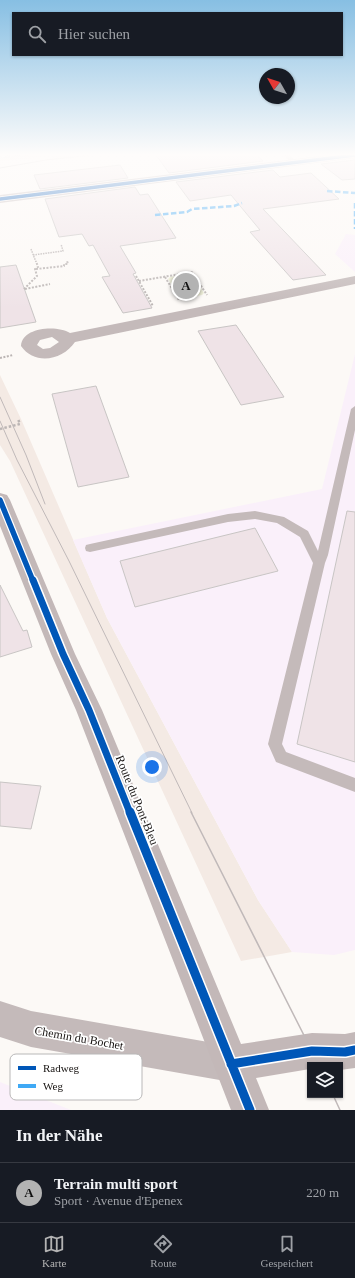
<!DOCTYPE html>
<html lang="de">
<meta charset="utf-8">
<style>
:root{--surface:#171b24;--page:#20242c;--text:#f1f3f6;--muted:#9ea1a6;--line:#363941;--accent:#b3b3b3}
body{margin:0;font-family:Georgia,serif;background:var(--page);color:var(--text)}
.controls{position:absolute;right:12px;bottom:12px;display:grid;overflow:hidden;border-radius:0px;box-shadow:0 1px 3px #0004}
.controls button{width:36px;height:36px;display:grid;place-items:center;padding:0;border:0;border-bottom:1px solid var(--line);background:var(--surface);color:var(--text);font:20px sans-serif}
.compass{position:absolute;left:259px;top:68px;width:36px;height:36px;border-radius:50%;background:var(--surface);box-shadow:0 1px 3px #0004;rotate:309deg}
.you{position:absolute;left:152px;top:767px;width:14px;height:14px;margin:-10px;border:3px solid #fff;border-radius:50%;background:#1a73e8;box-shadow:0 0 0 6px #1a73e833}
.badge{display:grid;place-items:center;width:26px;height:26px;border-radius:50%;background:var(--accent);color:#111;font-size:13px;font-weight:700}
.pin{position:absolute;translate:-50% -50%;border:2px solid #fff;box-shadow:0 1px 4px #0006}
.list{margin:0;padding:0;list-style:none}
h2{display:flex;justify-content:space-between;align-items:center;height:52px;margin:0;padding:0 16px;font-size:17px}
h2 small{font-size:13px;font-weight:400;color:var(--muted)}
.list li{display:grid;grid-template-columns:26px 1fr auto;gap:12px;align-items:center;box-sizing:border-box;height:60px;padding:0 16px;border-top:1px solid var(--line)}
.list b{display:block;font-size:15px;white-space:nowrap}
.list p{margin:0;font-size:13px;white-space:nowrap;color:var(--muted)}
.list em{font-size:13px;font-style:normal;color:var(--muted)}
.icon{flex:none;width:22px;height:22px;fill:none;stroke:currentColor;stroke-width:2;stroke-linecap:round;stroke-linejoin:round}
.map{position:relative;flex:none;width:355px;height:1110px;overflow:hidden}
.search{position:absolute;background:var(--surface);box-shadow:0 1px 3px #0004;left:12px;right:12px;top:12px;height:44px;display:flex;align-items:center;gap:10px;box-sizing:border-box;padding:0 14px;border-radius:0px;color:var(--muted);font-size:15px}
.sheet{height:112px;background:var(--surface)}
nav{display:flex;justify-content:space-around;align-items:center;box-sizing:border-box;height:56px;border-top:1px solid var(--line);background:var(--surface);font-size:11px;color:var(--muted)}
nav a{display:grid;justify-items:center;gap:2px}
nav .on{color:var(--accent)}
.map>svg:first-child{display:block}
.built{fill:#f4eae4}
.industrial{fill:#faf0fa}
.green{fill:#eff0d8}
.building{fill:#efe3e7;stroke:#c8c5c4}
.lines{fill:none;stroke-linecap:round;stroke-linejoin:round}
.path-far2{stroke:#bbb5b4;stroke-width:1.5;stroke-dasharray:1.5 1;stroke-linecap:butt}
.path-far1{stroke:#bbb5b4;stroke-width:2;stroke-dasharray:2 1.5;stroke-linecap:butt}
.path{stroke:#bbb5b4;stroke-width:2.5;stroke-dasharray:2.5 2;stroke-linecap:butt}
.lane{fill:#c4baba;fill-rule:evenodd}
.street{fill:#c4baba;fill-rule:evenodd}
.secondary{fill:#c3b8b8;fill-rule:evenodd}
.tram-far1{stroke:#c0b9b9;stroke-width:1}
.tram{stroke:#c0b9b9;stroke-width:1.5}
.rail-casing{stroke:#c0b9b9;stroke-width:2.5}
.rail{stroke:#fff;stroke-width:1.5;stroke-dasharray:5;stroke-linecap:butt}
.quiet{stroke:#3fa9f5;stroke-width:2.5;stroke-dasharray:5.5 2.5;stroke-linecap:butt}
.cycleway-far3-casing{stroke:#fff;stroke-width:5}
.cycleway-far2-casing{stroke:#fff;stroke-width:8}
.cycleway-far1-casing{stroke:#fff;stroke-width:10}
.cycleway-casing{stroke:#fff;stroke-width:12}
.cycleway-far3{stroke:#0057b8;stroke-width:3.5}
.cycleway-far2{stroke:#0057b8;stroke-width:5.5}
.cycleway-far1{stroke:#0057b8;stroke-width:7}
.cycleway{stroke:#0057b8;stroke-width:9}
.labels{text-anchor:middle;stroke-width:3.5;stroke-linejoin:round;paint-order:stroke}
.near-street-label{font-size:12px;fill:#171311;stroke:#fff}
.key{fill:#fff;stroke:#b9b8b8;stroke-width:1}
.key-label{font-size:11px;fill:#171311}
</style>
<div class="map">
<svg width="355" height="1110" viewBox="0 0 355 1110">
<rect width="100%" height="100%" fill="#fcf9f6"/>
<path class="built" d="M0 153H125L54 160 52 156 0 161Z
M0 375 21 419 107 618 258 900 292 952 241 961 10 461 0 445Z"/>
<path class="industrial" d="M346 234 355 235V272L335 254Z
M355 354V950L334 955 292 952 258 900 107 618 73 540 322 489Z
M0 1082 71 1110H0Z"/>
<path class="green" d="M188 274 192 275 204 293 202 295 183 298 179 297 168 279 170 277Z"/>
<path class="building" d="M175 153H254L263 161 169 173 156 155Z
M355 160V179L342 180 321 164Z
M120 165 128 178 40 189 34 175Z
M273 170 280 177 311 173 339 199 263 209 326 275 293 280 250 232 260 230 231 195 190 201 176 182Z
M135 187 140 195 148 194 176 238 120 246 136 273 133 274 152 308 123 313 102 277 110 276 93 245 89 246 82 234 59 237 45 199Z
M16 265 36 322 0 328V267Z
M236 325 251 347 284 397 241 405 198 331Z
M96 386 129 477 78 487 52 394Z
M347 511 355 512V762L297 744Z
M255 528 278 571 135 607 120 561Z
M0 585 23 631 27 630 32 647 0 657Z
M0 782 41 786 31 829 0 826Z"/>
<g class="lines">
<path class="path-far2" d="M31 249 36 262
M33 255 63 251 61 244"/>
<path class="path-far1" d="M36 269 64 266V264H68L67 261
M136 276 153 306
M165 277 179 300
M139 281 192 272 207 295
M24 289 37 276 35 269 38 267 36 261
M25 289 50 284
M0 358 13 355"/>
<path class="path" d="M0 429 20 424 18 419"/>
<path class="lane" d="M281 153H287L297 162 292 163Z
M355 406V430L328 555 325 563 282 744 286 752 355 778V792L276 762 268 744 313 563 300 537 277 523 255 519 228 522 90 552 86 551 85 548 86 545 90 544 228 514 255 511 284 517 308 531 318 551 351 409Z"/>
<path class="street" d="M344 153H355V158L0 203V195Z
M355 276V284L75 342C63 360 35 366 21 346 22 327 57 325 70 333ZM52 337 59 342 50 348 43 349 37 345 40 340Z
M0 1001 31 1011 231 1046 244 1051 249 1064 244 1077 231 1082 31 1047 0 1037Z"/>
<path class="secondary" d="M0 493 7 495 10 500 75 654 102 710 241 1044 312 1033 345 1034 355 1032V1068L340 1070V1065H310V1069L256 1078 269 1110H231L76 710 51 654 0 526Z"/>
<path class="tram-far1" d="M0 168 46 160 108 153
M0 397 26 455 45 504
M0 421 17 460 69 561 192 813"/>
<path class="tram" d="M191 812 319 1065
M333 1095 340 1110"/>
<g class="rail-casing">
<path id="rail" d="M0 157 44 153"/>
</g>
<use href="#rail" class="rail"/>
<path class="quiet" d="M327 191 355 193
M355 203V229
M155 215 187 212 192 209 234 206 242 203"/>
<g class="cycleway-far3-casing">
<path id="cycleway-far3" d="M0 199 355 155"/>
</g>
<g class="cycleway-far2-casing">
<path id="cycleway-far2" d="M0 500 33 581"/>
</g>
<g class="cycleway-far1-casing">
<path id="cycleway-far1" d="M33 580 63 654 89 710 130 813"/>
</g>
<g class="cycleway-casing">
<path id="cycleway" d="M130 812 250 1110
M231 1064 312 1051 345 1052 355 1050"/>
</g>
<use href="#cycleway-far3" class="cycleway-far3"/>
<use href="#cycleway-far2" class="cycleway-far2"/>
<use href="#cycleway-far1" class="cycleway-far1"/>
<use href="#cycleway" class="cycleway"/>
</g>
<linearGradient id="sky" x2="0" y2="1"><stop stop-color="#87bfe3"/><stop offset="0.5" stop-color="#fefcfb"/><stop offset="1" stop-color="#fefcfb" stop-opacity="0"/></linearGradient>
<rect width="355" height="309" fill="url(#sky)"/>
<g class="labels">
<g class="near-street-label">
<text transform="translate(137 800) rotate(68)" y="4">Route du Pont-Bleu</text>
<text transform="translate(79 1038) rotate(10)" y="4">Chemin du Bochet</text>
</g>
</g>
<rect x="10" y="1054" width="132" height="46" rx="6" class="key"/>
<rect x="18" y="1066" width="18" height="4" fill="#0057b8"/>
<rect x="18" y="1084" width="18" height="4" fill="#3fa9f5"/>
<g class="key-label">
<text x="43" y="1072">Radweg</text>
<text x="43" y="1090">Weg</text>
</g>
</svg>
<div class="controls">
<button><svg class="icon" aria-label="layers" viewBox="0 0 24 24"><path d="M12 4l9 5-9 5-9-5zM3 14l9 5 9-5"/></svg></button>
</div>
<svg class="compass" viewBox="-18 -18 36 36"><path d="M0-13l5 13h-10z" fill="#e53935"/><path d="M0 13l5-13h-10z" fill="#9ea1a6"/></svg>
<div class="you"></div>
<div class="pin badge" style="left:186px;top:286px">A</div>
<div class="search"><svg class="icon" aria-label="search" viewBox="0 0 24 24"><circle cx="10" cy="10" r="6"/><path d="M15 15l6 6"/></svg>Hier suchen</div>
</div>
<section class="sheet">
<h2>In der Nähe<small></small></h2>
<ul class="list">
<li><span class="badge">A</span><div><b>Terrain multi sport</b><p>Sport · Avenue d'Epenex</p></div><em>220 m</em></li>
</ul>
</section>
<nav>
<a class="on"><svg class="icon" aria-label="map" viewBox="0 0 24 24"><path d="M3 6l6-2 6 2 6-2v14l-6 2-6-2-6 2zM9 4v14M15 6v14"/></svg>Karte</a>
<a><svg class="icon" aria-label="directions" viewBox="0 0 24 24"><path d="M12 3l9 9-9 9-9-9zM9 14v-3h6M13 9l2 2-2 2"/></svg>Route</a>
<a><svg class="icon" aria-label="saved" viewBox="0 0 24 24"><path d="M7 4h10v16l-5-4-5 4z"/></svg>Gespeichert</a>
</nav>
